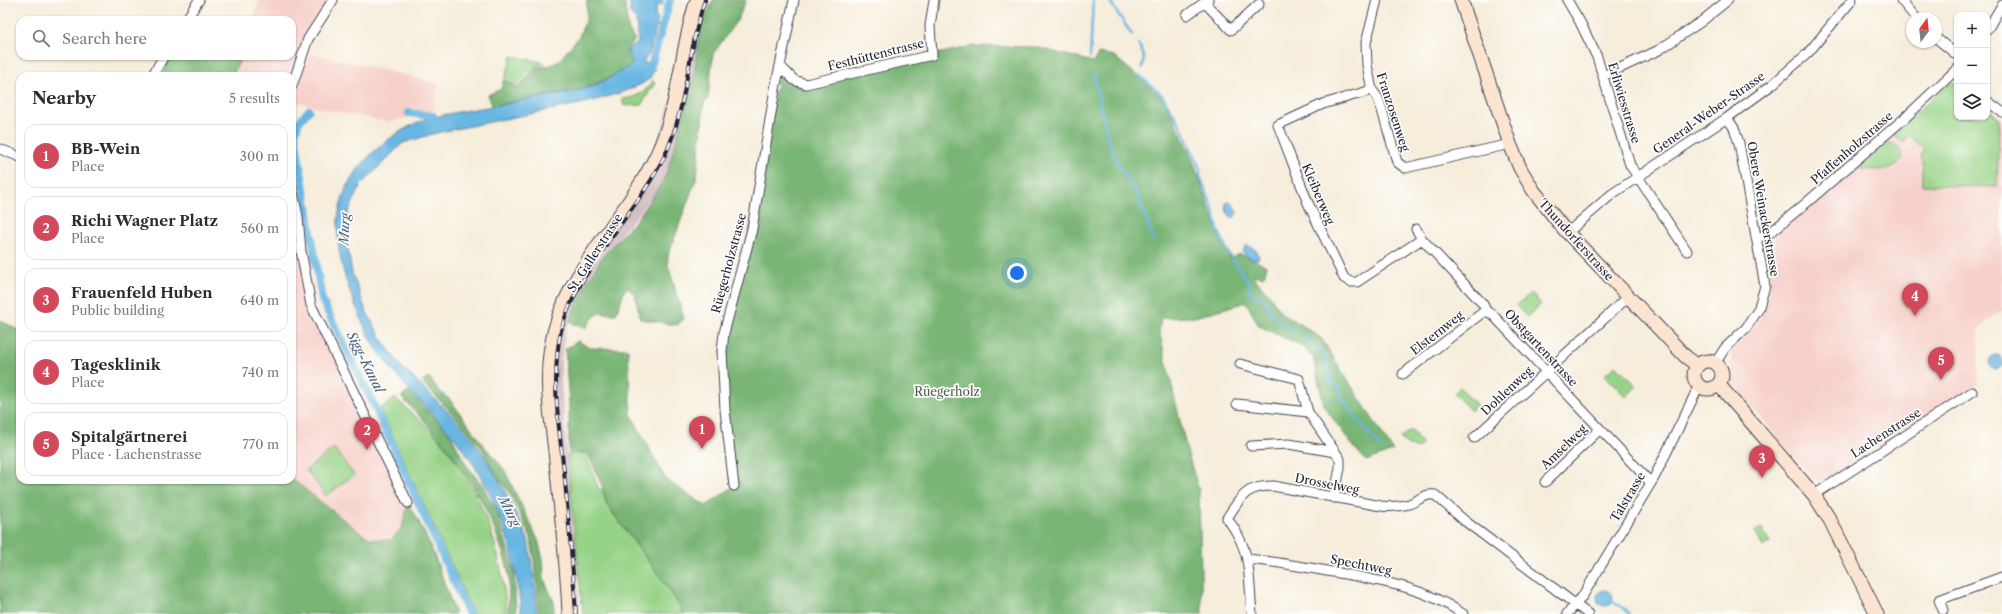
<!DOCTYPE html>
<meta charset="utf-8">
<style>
:root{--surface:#fff;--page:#f2f2f3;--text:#2b2b33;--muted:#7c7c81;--line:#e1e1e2;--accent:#d1495b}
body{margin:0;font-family:"Libre Caslon Text",serif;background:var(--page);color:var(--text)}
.controls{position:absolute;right:12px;top:12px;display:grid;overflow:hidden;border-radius:8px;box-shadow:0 1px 3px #0004}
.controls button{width:36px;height:36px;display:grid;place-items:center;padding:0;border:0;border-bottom:1px solid var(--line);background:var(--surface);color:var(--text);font:20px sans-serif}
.compass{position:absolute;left:1906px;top:12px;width:36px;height:36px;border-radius:50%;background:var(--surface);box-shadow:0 1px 3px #0004;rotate:15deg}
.you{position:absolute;left:1017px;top:273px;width:14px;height:14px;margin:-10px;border:3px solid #fff;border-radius:50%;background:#1a73e8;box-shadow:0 0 0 6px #1a73e833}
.badge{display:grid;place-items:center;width:26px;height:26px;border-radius:50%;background:var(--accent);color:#fff;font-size:13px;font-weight:700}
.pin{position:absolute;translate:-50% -33px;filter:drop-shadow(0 1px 2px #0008)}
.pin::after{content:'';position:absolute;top:21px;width:14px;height:12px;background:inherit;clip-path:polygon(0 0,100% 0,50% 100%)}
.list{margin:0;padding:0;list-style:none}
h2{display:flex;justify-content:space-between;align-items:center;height:52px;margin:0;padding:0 16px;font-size:17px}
h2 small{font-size:13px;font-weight:400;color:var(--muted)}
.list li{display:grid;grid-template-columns:26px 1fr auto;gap:12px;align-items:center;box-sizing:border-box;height:64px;margin:0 8px 8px;padding:0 8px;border:1px solid var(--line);border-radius:12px}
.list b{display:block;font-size:15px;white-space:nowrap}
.list p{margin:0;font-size:13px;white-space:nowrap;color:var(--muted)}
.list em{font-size:13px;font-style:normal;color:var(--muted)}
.icon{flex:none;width:22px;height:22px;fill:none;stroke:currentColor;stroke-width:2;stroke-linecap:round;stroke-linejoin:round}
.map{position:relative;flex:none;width:2002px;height:614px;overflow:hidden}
.search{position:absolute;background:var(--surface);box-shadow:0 1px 3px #0004;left:16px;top:16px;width:280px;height:44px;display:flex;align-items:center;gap:10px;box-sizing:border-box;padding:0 14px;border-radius:12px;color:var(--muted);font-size:15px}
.panel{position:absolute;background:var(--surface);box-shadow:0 1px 3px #0004;left:16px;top:72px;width:280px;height:412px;border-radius:12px}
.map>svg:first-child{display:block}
.built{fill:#f7d0ca}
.industrial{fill:#d2bec2}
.green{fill:#97d387;stroke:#5c7a61}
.forest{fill:#79b574;stroke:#4e6c58}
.water{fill:#68b6e2;stroke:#456c8e}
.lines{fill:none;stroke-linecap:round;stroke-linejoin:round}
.stream{stroke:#68b6e2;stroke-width:2.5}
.canal{stroke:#68b6e2;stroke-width:8}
.street-casing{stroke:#424053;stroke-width:11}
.secondary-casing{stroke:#424053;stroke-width:15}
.street{stroke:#fff;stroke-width:9}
.secondary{stroke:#fce5d0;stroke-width:13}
.rail-casing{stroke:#22223b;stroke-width:4}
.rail{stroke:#fdfcf7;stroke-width:2.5;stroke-dasharray:8;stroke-linecap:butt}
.labels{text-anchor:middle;stroke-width:3.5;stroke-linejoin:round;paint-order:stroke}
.street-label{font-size:12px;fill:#22223b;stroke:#fdfcf7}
.park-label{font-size:12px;fill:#4b6056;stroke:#fdfcf7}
.water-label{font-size:13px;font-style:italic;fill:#3e5d7e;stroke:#fdfcf7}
</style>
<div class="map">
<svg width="2002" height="614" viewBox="0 0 2002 614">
<rect width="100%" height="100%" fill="#fdfcf7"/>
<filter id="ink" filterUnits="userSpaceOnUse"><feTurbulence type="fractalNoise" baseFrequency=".025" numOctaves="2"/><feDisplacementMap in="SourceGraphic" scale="8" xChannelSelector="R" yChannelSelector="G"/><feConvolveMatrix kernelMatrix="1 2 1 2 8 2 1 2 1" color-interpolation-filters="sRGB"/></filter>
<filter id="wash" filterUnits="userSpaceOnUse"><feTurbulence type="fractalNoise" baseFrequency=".012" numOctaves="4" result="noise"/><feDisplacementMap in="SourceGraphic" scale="16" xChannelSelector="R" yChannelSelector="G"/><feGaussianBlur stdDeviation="0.9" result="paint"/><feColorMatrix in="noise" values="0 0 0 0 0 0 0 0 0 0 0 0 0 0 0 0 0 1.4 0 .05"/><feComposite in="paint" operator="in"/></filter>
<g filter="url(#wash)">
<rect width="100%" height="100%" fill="#f6eddb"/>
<path class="built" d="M259 0H333L292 76H232L242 56H292V20H253Z
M309 53 439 83 432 112 389 122 323 109 295 101Z
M1952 82 1957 83V117H1987V107L2002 118V310L1983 325 1979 331 1978 384 1822 482 1814 480 1732 384 1731 350 1755 327 1764 312 1769 294 1771 274 1769 253 1776 235 1922 109 1946 86Z
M292 188 311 305 408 503 402 528 391 540 371 539 358 531 292 479Z"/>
<path class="industrial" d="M702 0H709L699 31 696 73 667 173 659 189 601 259 580 295 565 333 561 359V383L578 588 579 614H574L554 377 559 330 575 291 642 191Z"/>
<path class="green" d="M512 56 546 63 535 67 515 85 504 81Z
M652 80 655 83 641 105 624 106 622 99C635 98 647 93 652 80Z
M1952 83H1957V117H1987V108L1999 118 1997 187 1923 185V162L1921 158 1924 149 1907 134 1904 143 1892 135 1946 86Z
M1889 142 1896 145C1900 149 1902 154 1901 159 1897 174 1869 170 1858 168V165L1882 144Z
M1531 293 1541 304 1527 317 1516 306Z
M1616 365 1637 386 1626 397 1605 375Z
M1460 387 1477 405 1471 411 1454 393Z
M395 398C410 412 427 425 440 440 480 488 504 551 506 614H474L380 409Z
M1411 430 1423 444 1417 449 1407 445 1400 438Z
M334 448 354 475 326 496 306 470Z
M585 453 599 490 603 489 606 504 671 592 681 608 682 614H583L567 455Z
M1762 528 1770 543 1763 547 1755 531Z"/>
<path class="forest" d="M587 0H624L629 31 635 40 626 51 633 64 611 77 585 88 492 106 488 95 501 89 503 81 517 87 536 68 551 65 559 61 579 36 586 20Z
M713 0H746L738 19 713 54 708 99 704 102 697 176 668 256V265L684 319 677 325 640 319 635 294 626 287 616 314C611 315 608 313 603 313 595 313 590 322 586 328L569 322 580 295 601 259 637 219 659 188 667 173 694 78 699 32Z
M973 46 1036 47 1093 62 1099 53 1114 56 1164 99 1192 158 1218 232 1230 259 1240 254 1267 266 1264 277 1252 275 1270 296 1282 314 1305 327 1321 338 1393 451 1366 461 1349 441 1324 406 1313 357 1300 345 1259 326 1246 302 1195 317 1161 318 1159 330 1187 451 1199 491 1202 614H683L681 608 671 592 607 504 602 486 587 452 569 453V403L565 349 578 341 590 348 628 349 631 414 666 480 706 506 734 486 722 351 742 269 780 66 802 84Z
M164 56H242L232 76H152Z
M0 320 20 331V480L292 479 358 531 371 539 391 540 402 528 408 503C430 537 442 576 455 614H0Z
M429 377 439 391 450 400 485 447 504 469 538 540 543 559 544 579 554 602V614H538V589L531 538 511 496 505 486 497 477 483 450 462 424 422 382Z
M409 391 450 434 467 466 482 485 497 512 514 571 516 614H508C508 600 510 585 508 571 506 560 501 547 497 536 476 480 444 439 401 397Z"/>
<path class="water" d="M630 0H658L655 16 658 19 649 55 643 61 655 69 650 78 642 84 620 93 589 102 436 133 403 143 361 185 348 213 347 243 352 273 366 311 384 343 401 366 461 425 482 452 503 487 528 539 536 590V614H521C516 556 503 512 472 462 445 420 403 390 376 348 366 332 359 314 352 297 326 229 332 178 395 135 419 118 446 114 475 109 500 105 525 100 550 95 562 93 575 92 586 88 603 83 618 73 633 64L627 50 638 43 636 20 630 13Z
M1229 201C1234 204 1235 208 1237 213L1234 218C1228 217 1224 208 1226 203Z
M1247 245 1256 250 1259 255 1258 259H1252L1244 254 1243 250Z
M1989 362a7 7 0 1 1 14 0a7 7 0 1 1-14 0Z
M1597 598a8 8 0 1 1 16 0a8 8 0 1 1-16 0Z"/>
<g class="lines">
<path class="stream" d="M1109 0 1132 35
M653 25 662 28
M1138 44C1144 53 1145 57 1142 68
M1090 57 1093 0
M1094 74 1108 140 1119 166 1135 190 1154 240
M1139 75 1162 95 1179 123 1200 169V176L1213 209 1218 230 1229 254 1248 281 1250 293 1262 298 1268 304 1269 311 1274 314 1279 323 1297 332
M1304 336C1322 352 1328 358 1331 382L1340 388 1342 400 1348 404 1352 413 1381 448
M1613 602 1623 608 1629 614"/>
<path class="canal" d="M656 0 660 2
M644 73 652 63 670 0
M309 110 298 123 295 135 322 300 374 405 469 614
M409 113 433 116 434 124"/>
</g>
</g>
<g filter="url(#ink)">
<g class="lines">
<g class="street-casing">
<path id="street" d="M1377 0 1366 43 1367 65 1372 90 1378 98 1382 110 1397 162 1405 168 1510 144
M1567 0 1580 22 1597 57 1630 165 1687 251
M1901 0 1916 18
M1205 3 1231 30 1259 4
M1187 15 1208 0
M186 20 199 0
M1987 30 2002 5
M1936 38 1957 55
M780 66 794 80 806 84 932 55 930 26 934 0
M152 76 164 56
M1603 76 1659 50 1702 21 1728 0
M292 86 308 39 333 0
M1372 90 1323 104 1278 125 1280 130 1308 203 1344 278 1350 282H1357L1422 239
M1987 101 2002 112
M0 149 20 157
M292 188 298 217 301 251 311 305 408 503
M1416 229 1422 239 1483 304 1486 311 1492 314 1651 483
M1567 233 1612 194 1727 118 1773 84 1808 53 1852 0
M1758 238 1771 232 1805 204 1906 117 1957 69
M1716 362 1725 348 1746 328 1758 310 1765 286 1739 143 1734 128 1727 118
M1240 364 1299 379 1308 412 1340 459V468L1334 498
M1403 374 1482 313 1486 311
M1237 404 1308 412
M1474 438 1628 297
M1251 446 1289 444 1335 452
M1545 482 1600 429
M734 486 725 410 722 351 724 333 752 229 775 89 794 0
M1814 495 1972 392
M1248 559C1279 562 1309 568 1339 573 1382 581 1426 588 1463 614
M1943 610 1939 600 2002 577
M1252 614C1248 573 1253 553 1227 518 1241 497 1245 486 1273 486L1381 506C1390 507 1399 507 1409 504 1418 501 1425 493 1435 495L1465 521 1588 614
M1567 614 1582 597 1654 478 1699 386"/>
</g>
<g class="secondary-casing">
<path id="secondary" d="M1461 0 1510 144 1520 168 1533 190 1563 228 1686 357 1697 365
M1694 375a14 14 0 1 1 28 0a14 14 0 1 1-28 0Z
M1719 385 1814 495 1830 520 1877 614
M569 614C567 560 560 505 555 451 551 417 545 382 551 347 562 273 626 220 657 154 680 106 680 50 697 0"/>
</g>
<use href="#street" class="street"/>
<use href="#secondary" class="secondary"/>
<g class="rail-casing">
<path id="rail" d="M576 614C573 570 569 525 565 481 560 432 550 380 561 331 576 270 637 213 665 155 688 106 687 50 705 0"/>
</g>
<use href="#rail" class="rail"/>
</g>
</g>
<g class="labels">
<g class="street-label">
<text transform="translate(876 55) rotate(-14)" y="4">Festhüttenstrasse</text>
<text transform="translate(1624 103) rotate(73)" y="4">Erliwiesstrasse</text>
<text transform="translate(1393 112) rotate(72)" y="4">Franzosenweg</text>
<text transform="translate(1709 113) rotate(-35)" y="4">General-Weber-Strasse</text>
<text transform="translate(1852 148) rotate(-41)" y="4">Pfaffenholzstrasse</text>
<text transform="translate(1318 194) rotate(67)" y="4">Kleiberweg</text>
<text transform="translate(1763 209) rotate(80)" y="4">Obere Weinackerstrasse</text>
<text transform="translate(1576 240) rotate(48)" y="4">Thundorferstrasse</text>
<text transform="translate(595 253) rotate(-57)" y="4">St. Gallerstrasse</text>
<text transform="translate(729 263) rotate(-75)" y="4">Rüegerholzstrasse</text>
<text transform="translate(1437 333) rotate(-38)" y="4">Elsternweg</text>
<text transform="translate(1541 348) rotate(47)" y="4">Obstgartenstrasse</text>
<text transform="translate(1507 391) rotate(-43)" y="4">Dohlenweg</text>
<text transform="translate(1886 433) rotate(-33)" y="4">Lachenstrasse</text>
<text transform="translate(1564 447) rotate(-44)" y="4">Amselweg</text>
<text transform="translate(1327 484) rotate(11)" y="4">Drosselweg</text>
<text transform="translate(1628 497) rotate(-59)" y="4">Talstrasse</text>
<text transform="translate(1361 565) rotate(11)" y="4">Spechtweg</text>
</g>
<g class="park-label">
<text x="947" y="396">Rüegerholz</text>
</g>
<g class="water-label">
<text transform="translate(344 229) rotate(-87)" y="5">Murg</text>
<text transform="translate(366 362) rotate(63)" y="5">Sigg-Kanal</text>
<text transform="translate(510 511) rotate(63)" y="5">Murg</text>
</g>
</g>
</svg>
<div class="controls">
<button>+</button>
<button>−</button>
<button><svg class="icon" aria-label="layers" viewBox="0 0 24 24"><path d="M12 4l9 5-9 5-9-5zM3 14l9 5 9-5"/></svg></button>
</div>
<svg class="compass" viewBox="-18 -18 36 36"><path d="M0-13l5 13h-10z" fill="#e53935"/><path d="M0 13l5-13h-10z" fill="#7c7c81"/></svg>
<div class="you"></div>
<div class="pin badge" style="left:702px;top:449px">1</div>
<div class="pin badge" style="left:367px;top:450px">2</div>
<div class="pin badge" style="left:1762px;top:478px">3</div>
<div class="pin badge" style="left:1915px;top:316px">4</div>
<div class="pin badge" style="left:1941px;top:380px">5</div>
<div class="search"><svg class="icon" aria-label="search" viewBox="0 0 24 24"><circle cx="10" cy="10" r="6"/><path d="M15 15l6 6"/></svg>Search here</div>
<section class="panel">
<h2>Nearby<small>5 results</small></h2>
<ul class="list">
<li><span class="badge">1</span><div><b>BB-Wein</b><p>Place</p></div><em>300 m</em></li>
<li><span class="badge">2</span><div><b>Richi Wagner Platz</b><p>Place</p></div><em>560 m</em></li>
<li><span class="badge">3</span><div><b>Frauenfeld Huben</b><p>Public building</p></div><em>640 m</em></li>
<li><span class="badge">4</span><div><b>Tagesklinik</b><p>Place</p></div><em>740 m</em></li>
<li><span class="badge">5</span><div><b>Spitalgärtnerei</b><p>Place · Lachenstrasse</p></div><em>770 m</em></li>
</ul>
</section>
</div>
